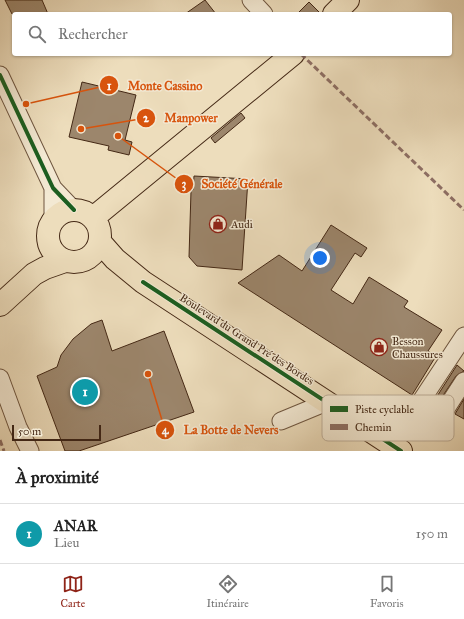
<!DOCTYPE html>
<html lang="fr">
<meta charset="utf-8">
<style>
:root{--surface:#fff;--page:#f2f2f2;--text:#222;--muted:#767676;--line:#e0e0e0;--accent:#8f2418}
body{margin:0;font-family:"IM FELL Great Primer",serif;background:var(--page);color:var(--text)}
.scale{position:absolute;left:12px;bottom:10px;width:89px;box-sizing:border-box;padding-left:4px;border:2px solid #442815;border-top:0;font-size:11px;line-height:14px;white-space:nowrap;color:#442815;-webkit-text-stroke:3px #f3e9d3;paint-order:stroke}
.you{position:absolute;left:320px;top:258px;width:14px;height:14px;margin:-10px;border:3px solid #fff;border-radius:50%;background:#1a73e8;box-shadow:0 0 0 6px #1a73e833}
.badge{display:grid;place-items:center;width:26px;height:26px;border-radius:50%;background:var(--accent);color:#fff;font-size:13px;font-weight:700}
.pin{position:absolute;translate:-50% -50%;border:2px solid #fff;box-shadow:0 1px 4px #0006}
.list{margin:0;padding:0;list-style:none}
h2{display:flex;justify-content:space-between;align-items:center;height:52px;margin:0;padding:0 16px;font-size:17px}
h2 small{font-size:13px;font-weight:400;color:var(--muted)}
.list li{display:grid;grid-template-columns:26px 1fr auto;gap:12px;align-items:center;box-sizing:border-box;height:60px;padding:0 16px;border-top:1px solid var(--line)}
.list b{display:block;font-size:15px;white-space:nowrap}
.list p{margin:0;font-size:13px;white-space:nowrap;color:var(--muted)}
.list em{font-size:13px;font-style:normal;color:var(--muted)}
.icon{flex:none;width:22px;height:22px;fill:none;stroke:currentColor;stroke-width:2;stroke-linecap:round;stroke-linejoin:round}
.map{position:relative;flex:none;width:464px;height:451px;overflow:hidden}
.search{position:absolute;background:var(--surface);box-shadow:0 1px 3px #0004;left:12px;right:12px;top:12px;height:44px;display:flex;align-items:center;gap:10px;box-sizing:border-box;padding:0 14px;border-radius:4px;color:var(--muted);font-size:15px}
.sheet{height:112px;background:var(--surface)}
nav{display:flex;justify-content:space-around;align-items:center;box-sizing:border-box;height:56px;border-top:1px solid var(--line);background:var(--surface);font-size:11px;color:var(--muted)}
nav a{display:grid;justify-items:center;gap:2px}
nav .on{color:var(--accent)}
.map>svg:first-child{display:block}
.building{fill:#9c866c;stroke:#442815}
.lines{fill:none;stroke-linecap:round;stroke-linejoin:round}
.minor-casing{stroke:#6e553f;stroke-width:19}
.major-casing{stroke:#442815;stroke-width:24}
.minor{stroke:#f3e9d3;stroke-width:17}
.major{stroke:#edddbc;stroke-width:22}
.quiet{stroke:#8d6e63;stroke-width:3;stroke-dasharray:6 3;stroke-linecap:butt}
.cycleway-casing{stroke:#f3e9d3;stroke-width:6}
.cycleway{stroke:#1b5e20;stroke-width:4}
.labels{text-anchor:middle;stroke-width:3;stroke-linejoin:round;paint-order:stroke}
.poi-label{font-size:11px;fill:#442815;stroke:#f3e9d3;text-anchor:start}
.street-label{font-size:11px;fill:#442815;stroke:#f3e9d3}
.key{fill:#f3e9d3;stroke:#beaf9a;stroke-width:1}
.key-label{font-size:11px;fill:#442815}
.leader{fill:none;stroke:#d8540d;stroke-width:1.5}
.callout-dot{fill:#d8540d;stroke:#f3e9d3;stroke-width:1.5}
.mark-label{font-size:12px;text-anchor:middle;font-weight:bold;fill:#fff}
.callout-label{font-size:12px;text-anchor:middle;font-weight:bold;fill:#d8540d;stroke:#f3e9d3;stroke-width:3;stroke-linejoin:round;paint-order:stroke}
</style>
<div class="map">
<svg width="464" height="451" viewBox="0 0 464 451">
<rect width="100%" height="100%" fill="#edddbc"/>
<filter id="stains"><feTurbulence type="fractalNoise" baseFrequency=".005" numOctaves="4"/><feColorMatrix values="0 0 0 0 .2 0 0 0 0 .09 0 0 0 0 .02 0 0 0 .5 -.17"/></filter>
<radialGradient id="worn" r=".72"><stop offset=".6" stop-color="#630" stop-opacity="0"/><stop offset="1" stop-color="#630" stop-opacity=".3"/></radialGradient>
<path class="building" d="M5 0H42L48 14H12Z
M205 0 216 14H185Z
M309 2 321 14H297Z
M82 82 136 95 125 140 132 142 129 155 108 150 109 146 69 137Z
M241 113 245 118 215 143 211 138Z
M194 176 248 179 242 270 197 266 189 257 191 191 193 190Z
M331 225 367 248 361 257 355 253 331 290 353 304 369 277 408 301 404 307 442 330 428 351 436 356 412 395 238 283 279 255 302 271Z
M102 320 112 351 164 331 194 412 79 451H65L37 376 57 367 61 355 73 339 91 324Z
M457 365 464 371 456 376 438 403 434 401Z
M464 399V419L455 414Z"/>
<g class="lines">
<g class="minor-casing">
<path id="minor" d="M251 0 264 14
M0 75 53 188 74 210
M53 188V221
M0 378 18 427 30 451
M414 412 433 423 440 418 464 381
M281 421 327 402
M392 445 464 336"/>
</g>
<g class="major-casing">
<path id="major" d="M334 14 348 0
M48 236a26 26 0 1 1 52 0a26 26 0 1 1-52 0Z
M93 218 293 54
M100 242 115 259 143 282 401 451
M0 305 34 274 45 268 65 261"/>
</g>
<use href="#minor" class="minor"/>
<use href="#major" class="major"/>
<path class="quiet" d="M301 54 464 210
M0 440 4 451"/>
<g class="cycleway-casing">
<path id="cycleway" d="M0 75 53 188 74 210
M143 282 401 451"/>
</g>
<use href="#cycleway" class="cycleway"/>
</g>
<defs>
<g id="shop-ring" transform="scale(0.9)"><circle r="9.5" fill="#f3e9d3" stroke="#8f2418" stroke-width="1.5"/><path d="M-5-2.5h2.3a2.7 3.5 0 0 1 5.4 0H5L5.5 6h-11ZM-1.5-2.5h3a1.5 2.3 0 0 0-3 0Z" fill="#8f2418"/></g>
</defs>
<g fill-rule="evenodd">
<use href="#shop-ring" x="218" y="224"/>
<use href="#shop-ring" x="379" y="347"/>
</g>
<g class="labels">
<g class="poi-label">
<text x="231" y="228">Audi</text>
<text x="392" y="345">Besson<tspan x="392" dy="13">Chaussures</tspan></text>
</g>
<g class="street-label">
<text transform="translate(247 339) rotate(33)" y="4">Boulevard du Grand Pré des Bordes</text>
</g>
</g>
<rect x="322" y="395" width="132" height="46" rx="6" class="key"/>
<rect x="330" y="406" width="18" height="6" fill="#1b5e20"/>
<rect x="330" y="424" width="18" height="6" fill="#8d6e63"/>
<g class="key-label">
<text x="355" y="413">Piste cyclable</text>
<text x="355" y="431">Chemin</text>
</g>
<path class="leader" d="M26 104L109 85M81 129L146 118M118 136L184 184M148 374L165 430"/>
<g class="callout-dot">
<circle cx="26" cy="104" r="4"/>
<circle cx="81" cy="129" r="4"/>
<circle cx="118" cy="136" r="4"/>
<circle cx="148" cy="374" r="4"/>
<circle cx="109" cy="85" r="10"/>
<circle cx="146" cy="118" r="10"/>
<circle cx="184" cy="184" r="10"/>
<circle cx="165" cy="430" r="10"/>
</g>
<g class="mark-label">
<text x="109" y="90">1</text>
<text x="146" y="122">2</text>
<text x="184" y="188">3</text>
<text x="165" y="434">4</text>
</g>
<g class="callout-label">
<text x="165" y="90">Monte Cassino</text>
<text x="191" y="122">Manpower</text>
<text x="242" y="188">Société Générale</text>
<text x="231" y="434">La Botte de Nevers</text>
</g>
<rect width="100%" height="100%" filter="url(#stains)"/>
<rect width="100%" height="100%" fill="url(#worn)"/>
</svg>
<div class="scale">50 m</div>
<div class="you"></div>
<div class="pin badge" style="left:85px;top:392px;background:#0f9aa8">1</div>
<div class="search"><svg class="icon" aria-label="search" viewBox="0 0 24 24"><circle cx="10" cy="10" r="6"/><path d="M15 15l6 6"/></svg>Rechercher</div>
</div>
<section class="sheet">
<h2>À proximité<small></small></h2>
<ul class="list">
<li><span class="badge" style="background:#0f9aa8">1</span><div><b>ANAR</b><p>Lieu</p></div><em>150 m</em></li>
</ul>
</section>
<nav>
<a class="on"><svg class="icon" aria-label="map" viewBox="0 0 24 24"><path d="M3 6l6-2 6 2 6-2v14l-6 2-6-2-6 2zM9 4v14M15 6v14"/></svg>Carte</a>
<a><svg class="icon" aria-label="directions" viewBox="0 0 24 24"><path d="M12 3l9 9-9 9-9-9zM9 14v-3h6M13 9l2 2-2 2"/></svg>Itinéraire</a>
<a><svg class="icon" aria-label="saved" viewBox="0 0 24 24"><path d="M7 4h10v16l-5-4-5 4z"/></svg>Favoris</a>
</nav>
